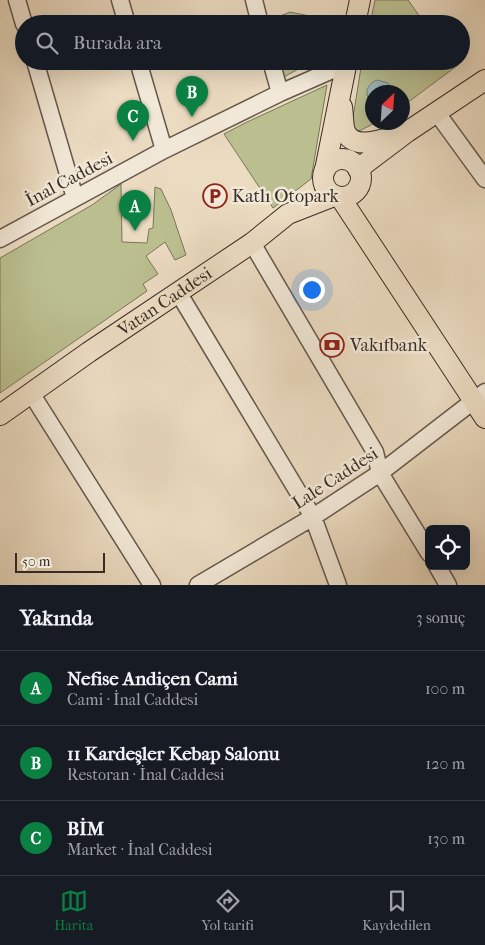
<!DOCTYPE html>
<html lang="tr">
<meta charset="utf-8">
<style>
:root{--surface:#171b24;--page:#242831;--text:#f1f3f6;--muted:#9ea1a6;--line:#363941;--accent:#0b8043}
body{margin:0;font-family:"IM FELL French Canon",serif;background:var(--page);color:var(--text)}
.controls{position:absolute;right:15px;bottom:15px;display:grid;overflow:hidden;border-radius:8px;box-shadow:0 5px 20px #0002}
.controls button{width:45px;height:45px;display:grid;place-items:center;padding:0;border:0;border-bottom:1px solid var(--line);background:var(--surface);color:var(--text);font:25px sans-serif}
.compass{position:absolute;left:365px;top:85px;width:45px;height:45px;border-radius:50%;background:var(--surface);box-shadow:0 5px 20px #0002;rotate:25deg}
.scale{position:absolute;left:15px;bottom:12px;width:90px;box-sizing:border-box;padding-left:5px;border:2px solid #382d25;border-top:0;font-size:14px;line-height:18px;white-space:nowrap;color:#382d25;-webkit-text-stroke:4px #f2e8d7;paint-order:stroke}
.you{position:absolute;left:311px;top:289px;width:18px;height:18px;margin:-12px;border:4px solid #fff;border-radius:50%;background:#1a73e8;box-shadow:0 0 0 8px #1a73e833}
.badge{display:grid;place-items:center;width:32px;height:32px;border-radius:50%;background:var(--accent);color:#fff;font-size:16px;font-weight:700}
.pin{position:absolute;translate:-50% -41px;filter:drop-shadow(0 1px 2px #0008)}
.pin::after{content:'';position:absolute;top:26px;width:18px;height:15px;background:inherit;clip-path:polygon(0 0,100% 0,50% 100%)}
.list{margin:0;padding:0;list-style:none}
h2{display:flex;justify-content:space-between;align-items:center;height:65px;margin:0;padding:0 20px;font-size:21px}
h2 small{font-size:16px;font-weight:400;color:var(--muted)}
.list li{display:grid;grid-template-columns:32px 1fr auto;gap:15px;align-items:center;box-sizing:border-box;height:75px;padding:0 20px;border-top:1px solid var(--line)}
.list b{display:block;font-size:19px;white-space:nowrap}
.list p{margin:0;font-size:16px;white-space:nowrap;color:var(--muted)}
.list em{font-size:16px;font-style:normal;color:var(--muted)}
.icon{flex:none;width:28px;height:28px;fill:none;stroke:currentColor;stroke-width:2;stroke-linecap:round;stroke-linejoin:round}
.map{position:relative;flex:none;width:485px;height:585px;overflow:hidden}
.search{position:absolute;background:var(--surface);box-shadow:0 5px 20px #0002;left:15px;right:15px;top:15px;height:55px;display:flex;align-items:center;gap:12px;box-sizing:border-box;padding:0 18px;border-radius:28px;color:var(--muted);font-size:19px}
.sheet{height:290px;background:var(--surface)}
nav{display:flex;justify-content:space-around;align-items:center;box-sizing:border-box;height:70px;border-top:1px solid var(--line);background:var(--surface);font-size:14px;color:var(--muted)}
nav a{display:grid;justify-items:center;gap:2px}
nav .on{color:var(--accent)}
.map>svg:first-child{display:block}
.green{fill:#bbbf90;stroke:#7a765a}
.water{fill:#9bb9bc;stroke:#738180}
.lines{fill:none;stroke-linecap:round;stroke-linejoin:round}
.minor-casing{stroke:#65584c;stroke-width:19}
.major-casing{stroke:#382d25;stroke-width:22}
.minor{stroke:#f2e8d7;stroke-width:16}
.major{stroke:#ebdbc1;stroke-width:20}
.labels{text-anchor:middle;stroke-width:5;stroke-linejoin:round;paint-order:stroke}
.street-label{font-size:18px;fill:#382d25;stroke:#f2e8d7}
.poi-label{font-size:18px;fill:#382d25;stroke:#f2e8d7;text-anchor:start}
</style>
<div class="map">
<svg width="485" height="585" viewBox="0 0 485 585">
<rect width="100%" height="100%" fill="#ebdbc1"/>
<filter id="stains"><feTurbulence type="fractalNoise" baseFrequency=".004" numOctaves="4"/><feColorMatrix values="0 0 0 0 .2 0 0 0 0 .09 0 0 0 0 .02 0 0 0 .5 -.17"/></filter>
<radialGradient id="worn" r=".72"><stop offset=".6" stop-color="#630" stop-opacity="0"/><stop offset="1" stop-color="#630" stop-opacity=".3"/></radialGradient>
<path class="green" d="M375 0H408L425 24H370Z
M290 12 334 21V24H269L268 21Z
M277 61H313L282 78Z
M362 61H455L458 65 403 106 402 92H372V122L375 123 361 130 355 131 352 124Z
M327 85 311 179 273 208 224 134 245 123Z
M121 184 122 242 147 243 149 229 153 228 155 187 161 189 171 210 186 255 175 260 165 242 146 256 158 274 143 284 147 291 0 393V258L92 205Z"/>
<path class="water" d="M377 80 388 83 393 92H372V104H371C364 93 366 85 377 80Z"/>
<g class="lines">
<g class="minor-casing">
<path id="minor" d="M17 0 24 24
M120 0 127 24
M254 0 260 24
M35 61 75 198
M138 61 164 150
M271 61 280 93
M437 113 485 179
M0 239 164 150 280 93 346 64
M252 243 375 452 380 473 429 553
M178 292 313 517 338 585
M31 393 152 585
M437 566 448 585
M198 585 313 517 380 473 485 392"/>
</g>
<g class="major-casing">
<g id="major">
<path d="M355 24 360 0"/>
<path d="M342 107C343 114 343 121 344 128 350 151 378 141 394 136"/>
<circle cx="342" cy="178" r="19"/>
<path d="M358 169 407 132 485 80"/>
<path d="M325 170 347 61"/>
<path d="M340 197 485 418"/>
<path id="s1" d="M0 415 89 352 252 243 288 214 334 196"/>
</g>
</g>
<use href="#minor" class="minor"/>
<use href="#major" class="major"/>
</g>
<defs>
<g id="parking-ring" transform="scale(1.25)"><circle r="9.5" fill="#f2e8d7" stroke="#8f2418" stroke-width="1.5"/><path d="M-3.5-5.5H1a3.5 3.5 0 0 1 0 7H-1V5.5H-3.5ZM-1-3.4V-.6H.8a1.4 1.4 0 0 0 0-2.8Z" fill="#8f2418"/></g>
<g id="bank-ring" transform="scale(1.25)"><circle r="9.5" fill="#f2e8d7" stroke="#8f2418" stroke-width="1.5"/><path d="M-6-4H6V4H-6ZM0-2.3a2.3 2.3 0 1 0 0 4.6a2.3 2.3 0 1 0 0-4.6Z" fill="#8f2418"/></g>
</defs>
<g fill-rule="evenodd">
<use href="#parking-ring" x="215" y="196"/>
<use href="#bank-ring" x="332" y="345"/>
</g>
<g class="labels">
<g class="street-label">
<text transform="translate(69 179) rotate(-28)" y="6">İnal Caddesi</text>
<text dy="6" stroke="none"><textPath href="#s1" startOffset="200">Vatan Caddesi</textPath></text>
<text transform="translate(335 478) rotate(-33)" y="6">Lale Caddesi</text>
</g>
<g class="poi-label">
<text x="232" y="202">Katlı Otopark</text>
<text x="350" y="351">Vakıfbank</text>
</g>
</g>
<rect width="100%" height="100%" filter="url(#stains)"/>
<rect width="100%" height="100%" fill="url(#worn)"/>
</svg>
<div class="controls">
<button><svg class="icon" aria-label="locate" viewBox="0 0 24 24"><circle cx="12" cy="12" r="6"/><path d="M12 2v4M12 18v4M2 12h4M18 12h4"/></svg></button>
</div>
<svg class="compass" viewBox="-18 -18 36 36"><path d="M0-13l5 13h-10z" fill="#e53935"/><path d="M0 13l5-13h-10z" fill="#9ea1a6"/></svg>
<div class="scale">50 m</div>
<div class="you"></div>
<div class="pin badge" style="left:135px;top:231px">A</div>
<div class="pin badge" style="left:192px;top:117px">B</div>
<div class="pin badge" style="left:133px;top:141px">C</div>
<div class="search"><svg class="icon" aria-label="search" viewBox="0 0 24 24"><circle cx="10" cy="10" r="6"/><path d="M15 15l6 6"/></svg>Burada ara</div>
</div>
<section class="sheet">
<h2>Yakında<small>3 sonuç</small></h2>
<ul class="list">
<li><span class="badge">A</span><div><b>Nefise Andiçen Cami</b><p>Cami · İnal Caddesi</p></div><em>100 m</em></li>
<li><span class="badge">B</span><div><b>11 Kardeşler Kebap Salonu</b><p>Restoran · İnal Caddesi</p></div><em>120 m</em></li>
<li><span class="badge">C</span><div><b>BİM</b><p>Market · İnal Caddesi</p></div><em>130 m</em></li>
</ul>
</section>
<nav>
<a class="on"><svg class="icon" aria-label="map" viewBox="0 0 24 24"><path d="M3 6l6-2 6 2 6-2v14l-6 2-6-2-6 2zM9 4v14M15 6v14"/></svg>Harita</a>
<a><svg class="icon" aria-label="directions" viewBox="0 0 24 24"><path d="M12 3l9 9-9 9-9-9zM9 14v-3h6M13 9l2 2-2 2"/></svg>Yol tarifi</a>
<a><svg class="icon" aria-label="saved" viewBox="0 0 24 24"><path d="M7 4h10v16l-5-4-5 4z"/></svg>Kaydedilen</a>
</nav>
